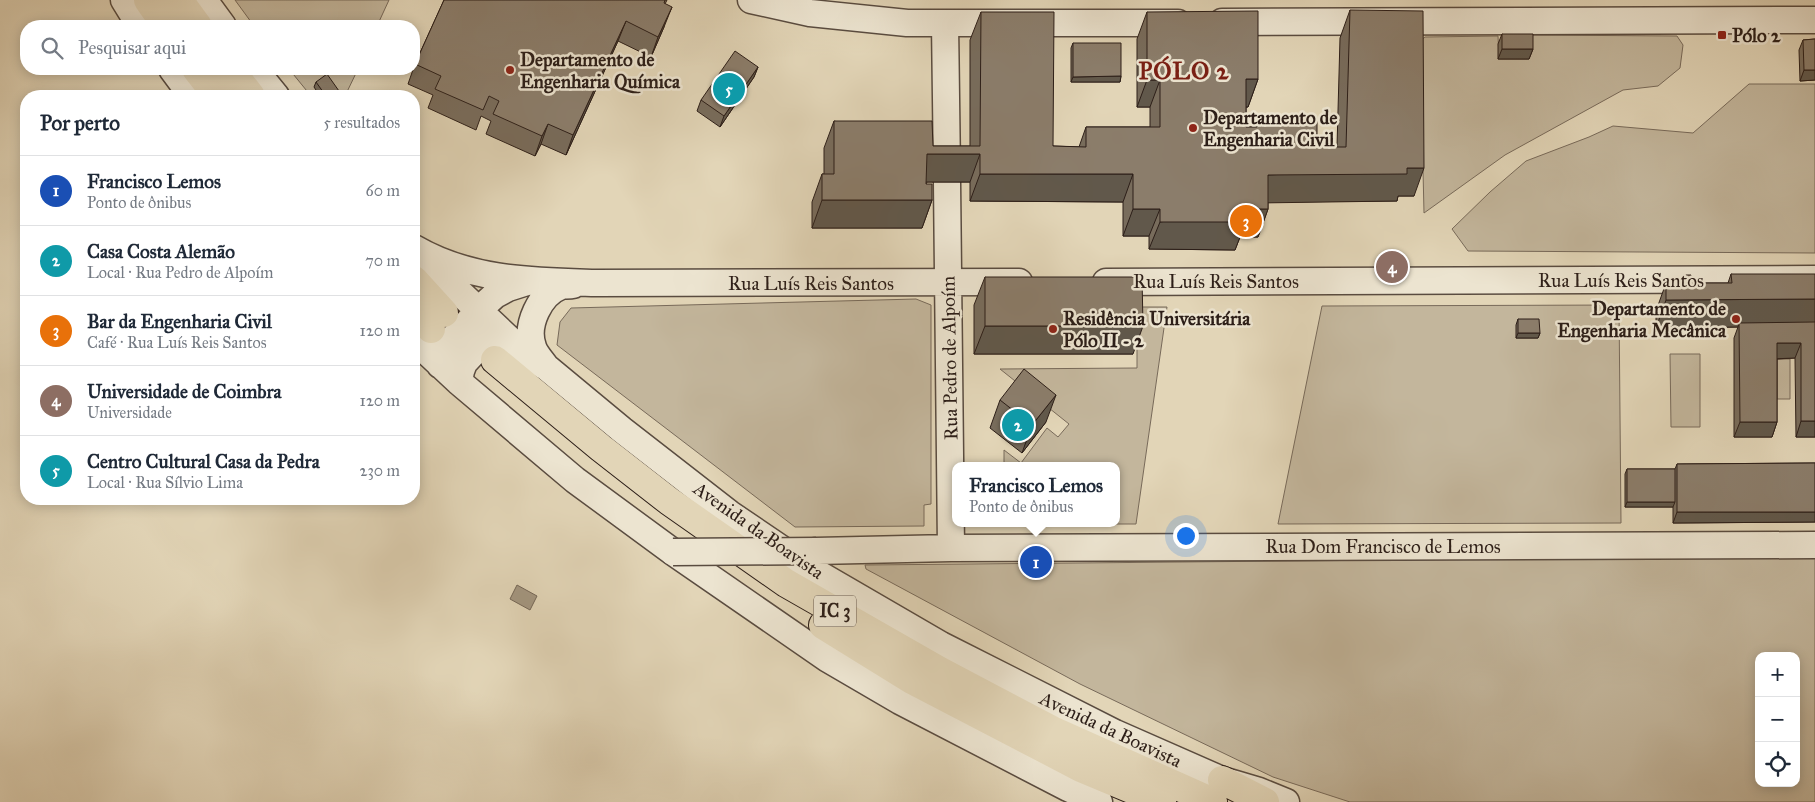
<!DOCTYPE html>
<html lang="pt">
<meta charset="utf-8">
<style>
:root{--surface:#fff;--page:#f6f6f7;--text:#1f2937;--muted:#747a83;--line:#e0e1e3;--accent:#1a73e8}
body{margin:0;font-family:"IM FELL Great Primer",serif;background:var(--page);color:var(--text)}
.controls{position:absolute;right:15px;bottom:15px;display:grid;overflow:hidden;border-radius:10px;box-shadow:0 2px 12px #0003}
.controls button{width:45px;height:45px;display:grid;place-items:center;padding:0;border:0;border-bottom:1px solid var(--line);background:var(--surface);color:var(--text);font:25px sans-serif}
.you{position:absolute;left:1185px;top:535px;width:18px;height:18px;margin:-12px;border:4px solid #fff;border-radius:50%;background:#1a73e8;box-shadow:0 0 0 8px #1a73e833}
.badge{display:grid;place-items:center;width:32px;height:32px;border-radius:50%;background:var(--accent);color:#fff;font-size:16px;font-weight:700}
.pin{position:absolute;translate:-50% -50%;border:2px solid #fff;box-shadow:0 1px 5px #0006}
.popup{position:absolute;left:952px;top:462px;width:168px;height:65px;box-sizing:border-box;display:grid;place-content:center;border-radius:10px;background:var(--surface);filter:drop-shadow(0 1px 4px #0005);font-size:16px;white-space:nowrap;color:var(--muted)}
.popup b{font-size:19px;color:var(--text)}
.popup::after{content:'';position:absolute;left:50%;top:100%;margin-left:-10px;border:10px solid transparent;border-top-color:var(--surface)}
.list{margin:0;padding:0;list-style:none}
h2{display:flex;justify-content:space-between;align-items:center;height:65px;margin:0;padding:0 20px;font-size:21px}
h2 small{font-size:16px;font-weight:400;color:var(--muted)}
.list li{display:grid;grid-template-columns:32px 1fr auto;gap:15px;align-items:center;box-sizing:border-box;height:70px;padding:0 20px;border-top:1px solid var(--line)}
.list b{display:block;font-size:19px;white-space:nowrap}
.list p{margin:0;font-size:16px;white-space:nowrap;color:var(--muted)}
.list em{font-size:16px;font-style:normal;color:var(--muted)}
.icon{flex:none;width:28px;height:28px;fill:none;stroke:currentColor;stroke-width:2;stroke-linecap:round;stroke-linejoin:round}
.map{position:relative;flex:none;width:1815px;height:802px;overflow:hidden}
.search{position:absolute;background:var(--surface);box-shadow:0 2px 12px #0003;left:20px;top:20px;width:400px;height:55px;display:flex;align-items:center;gap:12px;box-sizing:border-box;padding:0 18px;border-radius:20px;color:var(--muted);font-size:19px}
.panel{position:absolute;background:var(--surface);box-shadow:0 2px 12px #0003;left:20px;top:90px;width:400px;height:415px;border-radius:20px}
.map>svg:first-child{display:block}
.green{fill:#c3b69c;stroke:#786a5a;fill-rule:evenodd}
.water{fill:#a49781;stroke:#746757}
.lines{fill:none;stroke-linecap:round;stroke-linejoin:round}
.highway-tunnel{stroke:#beb097;stroke-width:28;stroke-dasharray:28 14;stroke-linecap:butt}
.minor-casing{stroke:#5a4c40;stroke-width:29}
.highway-casing{stroke:#2c1e18;stroke-width:30}
.minor{stroke:#ece4d0;stroke-width:26}
.highway{stroke:#e2d5b7;stroke-width:28}
.minor-bridge-casing{stroke:#5a4c40;stroke-width:29;stroke-linecap:butt}
.minor-bridge{stroke:#ece4d0;stroke-width:26}
.wall{fill:#786c5c;stroke:#2c1e18}
.shaded-wall{fill:#61584b;stroke:#2c1e18}
.building{fill:#8b7d6b;stroke:#2c1e18}
.poi-dot{fill:#8f2418;stroke:#ece4d0;stroke-width:2}
.labels{text-anchor:middle;stroke-width:5;stroke-linejoin:round;paint-order:stroke}
.shield{fill:#ece4d0;stroke:#66594f;stroke-width:1}
.shield-label{font-size:18px;font-weight:bold;fill:#2c1e18}
.poi-label{font-size:19px;font-weight:bold;fill:#2c1e18;stroke:#ece4d0;text-anchor:start}
.street-label{font-size:19px;fill:#2c1e18;stroke:#ece4d0}
.district-label{font-size:24px;font-weight:bold;letter-spacing:1px;fill:#7a1f14;stroke:#ece4d0}
</style>
<div class="map">
<svg width="1815" height="802" viewBox="0 0 1815 802">
<rect width="100%" height="100%" fill="#e2d5b7"/>
<filter id="stains"><feTurbulence type="fractalNoise" baseFrequency=".004" numOctaves="4"/><feColorMatrix values="0 0 0 0 .2 0 0 0 0 .09 0 0 0 0 .02 0 0 0 .5 -.17"/></filter>
<radialGradient id="worn" r=".72"><stop offset=".6" stop-color="#630" stop-opacity="0"/><stop offset="1" stop-color="#630" stop-opacity=".3"/></radialGradient>
<path class="green" d="M235 0H389L377 26H254Z
M1528 35 1677 36 1683 45 1680 68 1658 86 1623 90 1505 155 1424 213 1420 41 1425 37 1498 36 1499 59Z
M289 69H358L345 96H311Z
M1749 84H1815V253L1468 251 1452 229 1490 192 1526 161 1589 137 1613 126 1693 133Z
M916 299 931 305V504L924 505V526L795 527 557 345 560 322 571 308Z
M1619 305 1621 523 1278 524 1322 306Z
M1137 307H1167L1136 524H1001L1116 523V466H1004V450L1021 463 1047 428 1058 437 1069 424 1000 369 1137 368Z
M1670 354H1700V427H1671Z
M1777 359H1790V399H1777Z
M1815 556V802H1350L1273 777 1080 684 866 569 865 565ZM1759 656H1796V783H1759Z"/>
<path class="water" d="M517 585 537 596 530 610 510 599Z"/>
<g class="lines">
<path class="highway-tunnel" d="M449 344 480 371"/>
<g class="minor-casing">
<path id="minor" d="M124 0 140 26
M204 0 223 26
M751 0 810 13 907 23H1178
M1222 22 1815 20
M945 23 947 173
M172 69 192 96
M254 69 276 96
M947 182 951 548
M414 248C471 281 532 281 596 283L1019 282
M424 259 526 355 546 367 622 430 730 514 817 573 941 645 1115 733 1222 780 1259 791 1286 802
M1106 282 1815 279
M414 340 459 382 575 480 673 552 828 659 900 701 1068 788 1099 802
M440 365 443 349 483 306 495 295 508 288 530 281
M546 367C542 361 535 354 533 347 525 325 540 294 561 286 564 285 569 286 573 285
M459 382 461 371 464 363 487 338 493 335 503 334
M816 551 951 548 1815 545"/>
</g>
<g class="highway-casing">
<path id="highway" d="M148 0 166 26
M179 0 198 26
M196 69 217 96
M230 69 251 96
M414 280 444 313
M414 312 431 329
M495 360 601 448 669 501 786 583 940 671 1052 730 1213 802
M823 625 912 680 1081 768 1162 802
M1222 780 1265 802"/>
</g>
<use href="#minor" class="minor"/>
<use href="#highway" class="highway"/>
<g class="minor-bridge-casing">
<path id="minor-bridge" d="M673 552 816 551"/>
</g>
<use href="#minor-bridge" class="minor-bridge"/>
</g>
<path class="wall" d="M444 0H667L665 4 664 27 651 57 618 41 566 155 541 144 535 156 486 134 491 121 481 116 476 130 428 108 433 95 408 84 415 64Z
M1350 10 1414 196H1398L1397 201 1268 202V209L1258 237H1240L1235 250 1149 249V236H1123V202L970 201V182H927L926 184 932 200 922 228H812V202L822 174H824V148L834 121 933 146H970V40L981 12 1053 146 1079 147 1086 127H1150V107H1137V39L1147 12 1258 79 1248 107H1246V127H1254L1257 121 1317 140 1330 147H1337L1340 38Z
M1502 34 1533 49 1529 59H1498V44Z
M1815 39V80L1800 81 1799 50 1803 40Z
M1073 43 1121 76 1120 82H1071V48Z
M758 67 754 77 720 127 697 111 701 100Z
M316 82 339 91 337 96H320L314 87Z
M1731 274 1815 299V437H1796L1795 358 1777 359V422L1772 437H1734V338L1738 327 1656 328V311L1666 283H1680L1683 275 1691 283H1728Z
M985 277 1133 354H974V305Z
M1518 319 1540 333 1538 338H1516V325Z
M1000 400 1046 422 1022 453 990 428Z
M1815 463V522L1673 523V507H1625V474L1627 469H1675L1677 464Z"/>
<path class="shaded-wall" d="M672 7 664 27 651 57 658 37Z
M626 21 618 41 566 155 573 135Z
M1502 49H1533L1529 59H1498Z
M758 67 754 77 720 127 724 116Z
M1804 70H1815V80L1800 81Z
M1121 76 1120 82H1071L1073 77Z
M1246 79H1258L1248 107H1236Z
M1147 80H1160L1150 107H1137Z
M339 91 337 96H331Z
M548 124 541 144 535 156 542 136Z
M927 154H980L970 182H917Z
M1407 168H1424L1414 196H1398L1397 201 1258 203 1268 175Z
M980 174H1133L1123 202 970 201Z
M822 200H932L922 228H812Z
M1133 209H1160L1149 236H1123Z
M1246 209H1268L1258 237H1240L1235 250 1149 249 1160 222Z
M1815 299V327H1750L1739 323 1738 327 1656 328 1666 300Z
M985 326H1143L1133 354H974Z
M1518 333H1540L1538 338H1516Z
M1777 343H1801L1795 358 1771 359Z
M1056 395 1046 422 1022 453 1032 425Z
M1801 421H1815V437H1796Z
M1740 422H1777L1772 437H1734Z
M1627 502H1675L1673 507H1625Z
M1677 512H1815V522L1673 523Z"/>
<path class="building" d="M444 0H665L664 3 672 7 658 37 626 21 573 135 548 124 542 136 493 114 499 101 489 96 483 110 435 89 441 76 415 64Z
M1350 10 1423 11 1424 168H1407V174L1268 175V209H1246V222H1160V209H1133V174H980V154H927L926 184H932V200H822V174H834V121H932L933 146H980L981 12H1054L1053 146 1086 147V127H1160V80H1147V12L1258 11V79H1246V127H1257V121H1317V140H1330V147H1346Z
M1502 34H1533V49H1502Z
M1815 39V70H1804L1803 40Z
M1073 43H1121V76L1073 77Z
M735 51 758 67 724 116 701 100Z
M327 74 339 91 331 96H326L316 82Z
M1731 274H1815V299L1666 300V283H1683V275H1691V283H1732Z
M985 277H1142L1143 326H985Z
M1518 319H1539L1540 333H1518Z
M1815 322V421H1801V343H1777V422H1740L1739 323Z
M1024 369 1056 395 1032 425 1000 400Z
M1815 463V512H1677V464Z
M1627 469H1675V502H1627Z"/>
<g class="poi-dot">
<rect x="1717" y="30" width="10" height="10" rx="2.5"/>
<circle cx="510" cy="70" r="5"/>
<circle cx="1193" cy="128" r="5"/>
<circle cx="1736" cy="319" r="5"/>
<circle cx="1053" cy="329" r="5"/>
</g>
<g class="labels">
<rect class="shield" x="814" y="595.5" width="42" height="31" rx="4"/>
<g class="shield-label">
<text x="835" y="617">IC 3</text>
</g>
<g class="poi-label">
<text x="1732" y="42">Pólo 2</text>
<text x="520" y="66">Departamento de<tspan x="520" dy="22">Engenharia Química</tspan></text>
<text x="1203" y="124">Departamento de<tspan x="1203" dy="22">Engenharia Civil</tspan></text>
<text x="1726" y="315" text-anchor="end">Departamento de<tspan x="1726" dy="22">Engenharia Mecânica</tspan></text>
<text x="1063" y="325">Residência Universitária<tspan x="1063" dy="22">Pólo II - 2</tspan></text>
</g>
<g class="street-label">
<text x="1621" y="287">Rua Luís Reis Santos</text>
<text x="1216" y="288">Rua Luís Reis Santos</text>
<text x="811" y="290">Rua Luís Reis Santos</text>
<text transform="translate(949 358) rotate(-91)" y="7">Rua Pedro de Alpoím</text>
<text transform="translate(759 530) rotate(35)" y="7">Avenida da Boavista</text>
<text x="1383" y="553">Rua Dom Francisco de Lemos</text>
<text transform="translate(1111 729) rotate(25)" y="7">Avenida da Boavista</text>
</g>
<g class="district-label">
<text x="1184" y="79">PÓLO 2</text>
</g>
</g>
<rect width="100%" height="100%" filter="url(#stains)"/>
<rect width="100%" height="100%" fill="url(#worn)"/>
</svg>
<div class="controls">
<button>+</button>
<button>−</button>
<button><svg class="icon" aria-label="locate" viewBox="0 0 24 24"><circle cx="12" cy="12" r="6"/><path d="M12 2v4M12 18v4M2 12h4M18 12h4"/></svg></button>
</div>
<div class="you"></div>
<div class="pin badge" style="left:1036px;top:562px;background:#1a4fb4">1</div>
<div class="popup"><b>Francisco Lemos</b>Ponto de ônibus</div>
<div class="pin badge" style="left:1018px;top:425px;background:#0f9aa8">2</div>
<div class="pin badge" style="left:1246px;top:221px;background:#e8710a">3</div>
<div class="pin badge" style="left:1392px;top:267px;background:#8d6e63">4</div>
<div class="pin badge" style="left:729px;top:89px;background:#0f9aa8">5</div>
<div class="search"><svg class="icon" aria-label="search" viewBox="0 0 24 24"><circle cx="10" cy="10" r="6"/><path d="M15 15l6 6"/></svg>Pesquisar aqui</div>
<section class="panel">
<h2>Por perto<small>5 resultados</small></h2>
<ul class="list">
<li><span class="badge" style="background:#1a4fb4">1</span><div><b>Francisco Lemos</b><p>Ponto de ônibus</p></div><em>60 m</em></li>
<li><span class="badge" style="background:#0f9aa8">2</span><div><b>Casa Costa Alemão</b><p>Local · Rua Pedro de Alpoím</p></div><em>70 m</em></li>
<li><span class="badge" style="background:#e8710a">3</span><div><b>Bar da Engenharia Civil</b><p>Café · Rua Luís Reis Santos</p></div><em>120 m</em></li>
<li><span class="badge" style="background:#8d6e63">4</span><div><b>Universidade de Coimbra</b><p>Universidade</p></div><em>120 m</em></li>
<li><span class="badge" style="background:#0f9aa8">5</span><div><b>Centro Cultural Casa da Pedra</b><p>Local · Rua Sílvio Lima</p></div><em>230 m</em></li>
</ul>
</section>
</div>
